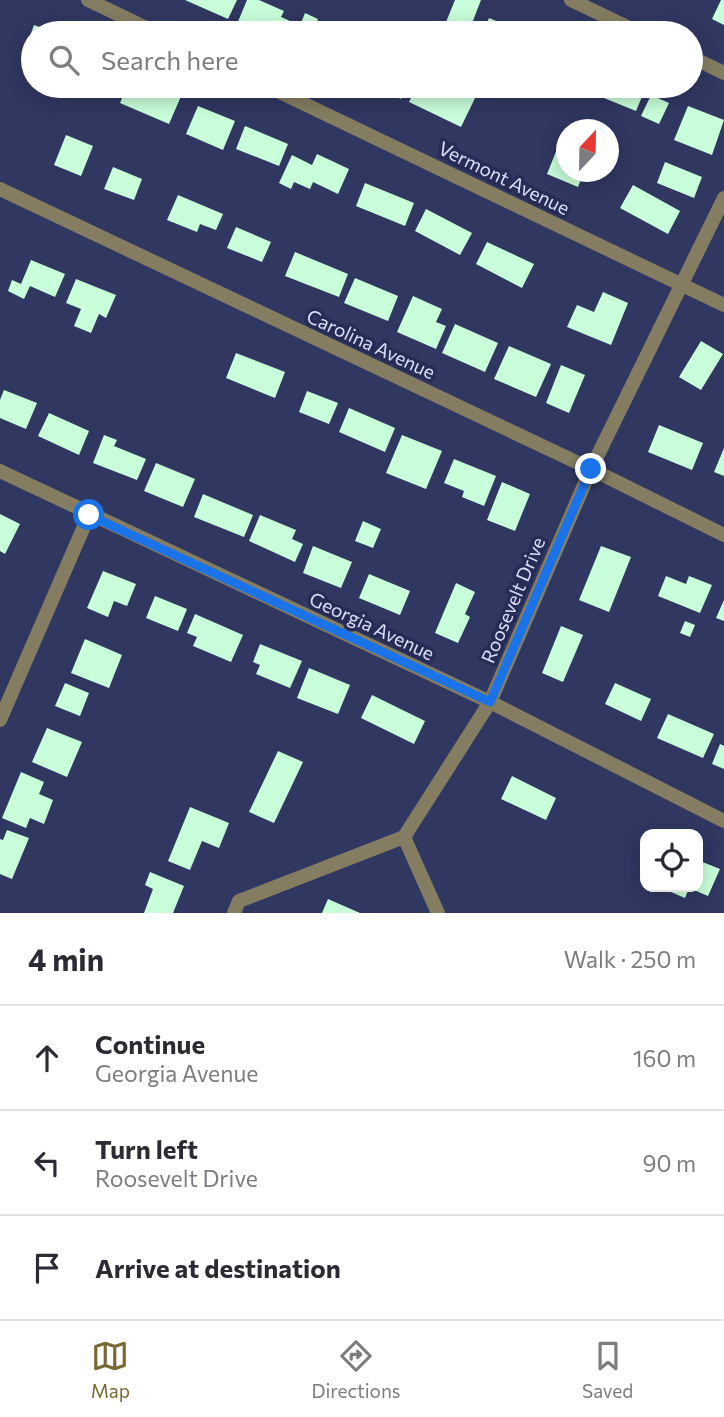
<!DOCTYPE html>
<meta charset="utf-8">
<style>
:root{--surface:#fff;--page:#f7f7f7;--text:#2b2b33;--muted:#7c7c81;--line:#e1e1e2;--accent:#776934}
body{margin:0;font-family:Commissioner,sans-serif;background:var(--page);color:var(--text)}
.controls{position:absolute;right:21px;bottom:21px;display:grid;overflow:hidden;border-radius:14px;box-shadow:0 4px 18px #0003}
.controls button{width:63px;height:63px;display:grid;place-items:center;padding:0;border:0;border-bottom:2px solid var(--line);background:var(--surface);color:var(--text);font:35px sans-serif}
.compass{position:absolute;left:556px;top:119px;width:63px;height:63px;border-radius:50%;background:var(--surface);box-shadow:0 4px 18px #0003;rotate:22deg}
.stop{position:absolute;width:21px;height:21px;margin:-16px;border:5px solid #1a73e8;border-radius:50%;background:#fff}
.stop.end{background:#1a73e8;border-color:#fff;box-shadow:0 2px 7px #0008}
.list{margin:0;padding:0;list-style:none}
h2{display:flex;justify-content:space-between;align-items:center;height:91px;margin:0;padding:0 28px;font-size:30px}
h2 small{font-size:23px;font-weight:400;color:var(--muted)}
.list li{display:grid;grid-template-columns:46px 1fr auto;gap:21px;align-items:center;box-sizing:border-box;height:105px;padding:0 28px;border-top:2px solid var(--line)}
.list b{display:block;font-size:26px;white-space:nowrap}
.list p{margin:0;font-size:23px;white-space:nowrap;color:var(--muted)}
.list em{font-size:23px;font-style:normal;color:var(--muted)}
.icon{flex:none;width:38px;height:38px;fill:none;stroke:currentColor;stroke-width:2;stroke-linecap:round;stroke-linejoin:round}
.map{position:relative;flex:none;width:724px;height:913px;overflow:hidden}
.search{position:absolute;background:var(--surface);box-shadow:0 4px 18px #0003;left:21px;right:21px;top:21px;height:77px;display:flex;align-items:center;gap:18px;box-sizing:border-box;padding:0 24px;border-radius:38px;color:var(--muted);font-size:26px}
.sheet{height:406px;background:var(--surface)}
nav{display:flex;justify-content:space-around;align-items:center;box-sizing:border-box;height:98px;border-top:2px solid var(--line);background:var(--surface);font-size:19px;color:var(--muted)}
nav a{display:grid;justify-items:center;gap:4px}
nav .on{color:var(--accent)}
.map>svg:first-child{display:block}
.building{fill:#c8fed9}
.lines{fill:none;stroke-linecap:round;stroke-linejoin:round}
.minor{stroke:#847d62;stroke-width:14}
.route{stroke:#1a73e8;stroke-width:9}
.labels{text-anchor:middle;stroke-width:7;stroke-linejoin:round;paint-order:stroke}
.street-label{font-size:19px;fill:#dae0fb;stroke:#262c55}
</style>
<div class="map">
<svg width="724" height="913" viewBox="0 0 724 913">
<rect width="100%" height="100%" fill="#303761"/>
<path class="building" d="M185 0H237L228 19Z
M247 0H259L284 11 281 17 290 21 285 33H258L237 24Z
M455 0H481L469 31 446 22Z
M721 0H724V25L712 19Z
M305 13 318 19 315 27 331 33H297Z
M489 18 501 23 496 33H483Z
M34 25 55 33H33V53L25 50Z
M127 86H144L161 93 164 86 182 94 169 124 120 103Z
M371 86H407L401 99Z
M417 86H456L476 96 461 127 409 102Z
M603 86H642L646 87 636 111 599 96Z
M651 95 669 103 659 124 641 116Z
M198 106 235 121 223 150 186 134Z
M688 106 724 120 712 155 674 140Z
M245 126 288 144 279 166 236 149Z
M66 135 93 146 81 176 54 165Z
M557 149 566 153V172H584L578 187 547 174Z
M317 154 349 169 338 194 313 182 310 189 294 182 291 189 279 183 292 155 312 165Z
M665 162 702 177 694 198 657 183Z
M113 167 142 179 134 200 104 189Z
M365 183 414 203 405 226 356 206Z
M633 185 680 211 668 234 620 208Z
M178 195 223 214 216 230 200 224 197 232 167 220Z
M426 209 472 233 460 255 415 231Z
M236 227 271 242 262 262 227 248Z
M487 242 534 264 522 288 476 264Z
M295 252 348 274 339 297 285 276Z
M31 260 65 274 55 297 30 286 24 299 8 291 12 280 21 284Z
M355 278 398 296 388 321 344 303Z
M76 279 116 295 106 318 99 314 91 333 74 326 81 309 66 303Z
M603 292 628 303 611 345 567 327 577 305 594 312Z
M413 296 442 309 436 322 446 326 436 349 397 332Z
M455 324 498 343 485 372 442 353Z
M701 341 723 354 701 390 679 377Z
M509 346 551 364 536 397 494 379Z
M236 353 285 372 275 398 226 378Z
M561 365 585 375 569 413 546 403Z
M4 390 37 403 26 429 0 418V400Z
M307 391 338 403 329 424 299 412Z
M349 408 395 428 385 452 339 432Z
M49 413 89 431 79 455 38 436Z
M659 425 703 443 692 470 648 452Z
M104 435 117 440 114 446 146 459 137 480 93 463Z
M402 435 442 451 426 489 386 473Z
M724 448V476L714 472Z
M454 459 496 476 484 506 462 497 464 491 444 483Z
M156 463 195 479 183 507 144 491Z
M502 482 530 494 515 531 487 520Z
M203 494 253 515 244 537 194 517Z
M0 514 20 524 5 554 0 551Z
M260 515 296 530 292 539 303 544 295 562 249 541Z
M363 521 381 529 373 548 355 541Z
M313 546 352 562 341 588 303 573Z
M601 546 631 557 609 612 579 600Z
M103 571 136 584 127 606 114 601 108 617 87 608Z
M369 574 410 591 400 615 359 598Z
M666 576 686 584 689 576 712 585 700 613 658 596Z
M456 583 475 592 465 614 470 617 458 643 435 633Z
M155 596 187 609 178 631 146 618Z
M724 600V621L716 618Z
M195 614 243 635 231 662 193 646 197 637 187 633Z
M685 621 695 625 690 637 680 633Z
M561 626 583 635 563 682 542 673Z
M85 639 122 655 109 688 71 673Z
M260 644 302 661 290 688 256 674 260 665 253 662Z
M309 668 350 685 338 714 297 698Z
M65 683 89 693 80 716 55 706Z
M615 683 651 699 641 721 605 704Z
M372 695 425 721 414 744 361 718Z
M668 714 714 734 703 758 657 738Z
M47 728 82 742 67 777 32 762Z
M720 744 724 746V769L712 764Z
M278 751 303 762 274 823 249 812Z
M21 772 44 782 39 794 53 800 44 824 30 818 26 828 2 818Z
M512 776 556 798 546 820 501 799Z
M190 807 229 823 219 848 202 841 190 870 168 861Z
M7 830 29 838 12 879 0 874V839L3 840Z
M700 861 720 869 708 896 689 888 685 898 659 887H698V867Z
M150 872 184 886 173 913H144L153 889 145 885Z
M328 899 360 913H322Z"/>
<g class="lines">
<path class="minor" d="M88 0 157 33
M571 0 640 33
M691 57 724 73
M267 86 724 305
M0 189 591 469 724 535
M0 471 490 702 724 821
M0 720 89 515
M404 837 438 913
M234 913 239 901 404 837 490 702 591 469 724 198"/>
</g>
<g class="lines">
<path class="route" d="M89 515 490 702 591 469"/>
</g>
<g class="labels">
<g class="street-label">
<text transform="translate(504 178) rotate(26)" y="7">Vermont Avenue</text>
<text transform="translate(371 344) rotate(25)" y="7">Carolina Avenue</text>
<text transform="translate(513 600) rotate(-67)" y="7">Roosevelt Drive</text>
<text transform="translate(372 626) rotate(25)" y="7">Georgia Avenue</text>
</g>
</g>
</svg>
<div class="controls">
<button><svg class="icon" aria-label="locate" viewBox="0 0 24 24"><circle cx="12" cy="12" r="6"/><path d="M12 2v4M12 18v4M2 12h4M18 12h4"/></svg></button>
</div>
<svg class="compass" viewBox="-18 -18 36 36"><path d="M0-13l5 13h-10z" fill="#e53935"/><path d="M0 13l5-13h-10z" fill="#7c7c81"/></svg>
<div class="stop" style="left:89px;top:515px"></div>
<div class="stop end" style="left:591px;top:469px"></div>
<div class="search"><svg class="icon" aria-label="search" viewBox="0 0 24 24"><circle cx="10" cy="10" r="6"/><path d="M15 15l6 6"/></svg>Search here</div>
</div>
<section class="sheet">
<h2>4 min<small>Walk · 250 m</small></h2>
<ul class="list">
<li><svg class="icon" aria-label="ahead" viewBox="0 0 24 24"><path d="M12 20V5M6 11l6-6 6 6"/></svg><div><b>Continue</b><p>Georgia Avenue</p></div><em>160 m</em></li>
<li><svg class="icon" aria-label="left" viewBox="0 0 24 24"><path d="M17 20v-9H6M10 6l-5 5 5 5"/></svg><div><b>Turn left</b><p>Roosevelt Drive</p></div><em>90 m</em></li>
<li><svg class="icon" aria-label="arrive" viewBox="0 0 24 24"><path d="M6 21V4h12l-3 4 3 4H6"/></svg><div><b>Arrive at destination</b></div></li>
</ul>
</section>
<nav>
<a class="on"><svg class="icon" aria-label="map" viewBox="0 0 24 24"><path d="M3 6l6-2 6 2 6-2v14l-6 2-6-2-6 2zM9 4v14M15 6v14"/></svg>Map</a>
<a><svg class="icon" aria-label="directions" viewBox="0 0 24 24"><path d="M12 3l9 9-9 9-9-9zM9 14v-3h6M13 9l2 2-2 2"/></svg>Directions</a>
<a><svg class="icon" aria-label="saved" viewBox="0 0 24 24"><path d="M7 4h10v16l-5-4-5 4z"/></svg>Saved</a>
</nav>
